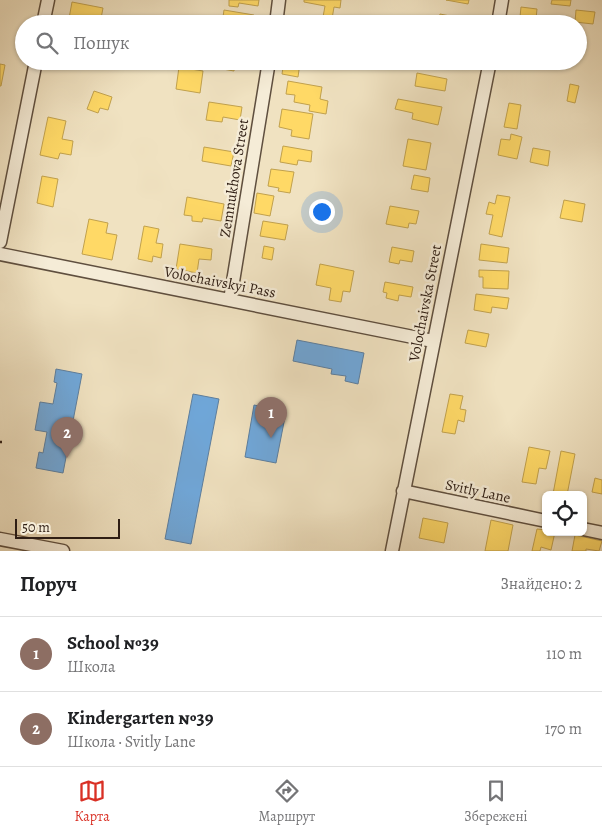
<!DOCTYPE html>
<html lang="uk">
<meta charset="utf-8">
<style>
:root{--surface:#fff;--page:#f2f2f2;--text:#202124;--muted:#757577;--line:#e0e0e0;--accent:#d93025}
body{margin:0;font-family:Alegreya,serif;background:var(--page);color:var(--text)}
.controls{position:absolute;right:15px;bottom:15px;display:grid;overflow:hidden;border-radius:8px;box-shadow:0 1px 4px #0004}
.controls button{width:45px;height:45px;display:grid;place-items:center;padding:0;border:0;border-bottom:1px solid var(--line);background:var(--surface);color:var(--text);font:25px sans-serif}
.scale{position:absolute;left:15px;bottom:12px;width:105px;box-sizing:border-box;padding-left:5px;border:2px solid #2f1e14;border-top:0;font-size:14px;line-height:18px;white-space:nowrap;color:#2f1e14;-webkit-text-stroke:4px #f5ecd7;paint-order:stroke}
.you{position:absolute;left:321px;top:211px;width:18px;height:18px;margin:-12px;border:4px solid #fff;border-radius:50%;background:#1a73e8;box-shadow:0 0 0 8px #1a73e833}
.badge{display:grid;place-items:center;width:32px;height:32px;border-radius:50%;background:var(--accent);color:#fff;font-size:16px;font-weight:700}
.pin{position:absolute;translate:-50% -41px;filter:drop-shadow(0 1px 2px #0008)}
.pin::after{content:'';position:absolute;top:26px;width:18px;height:15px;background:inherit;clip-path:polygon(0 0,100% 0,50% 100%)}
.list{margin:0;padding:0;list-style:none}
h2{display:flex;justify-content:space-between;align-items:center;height:65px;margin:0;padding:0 20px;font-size:21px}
h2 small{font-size:16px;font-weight:400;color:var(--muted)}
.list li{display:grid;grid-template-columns:32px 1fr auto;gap:15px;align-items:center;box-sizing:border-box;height:75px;padding:0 20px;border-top:1px solid var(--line)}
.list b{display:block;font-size:19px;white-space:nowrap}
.list p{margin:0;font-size:16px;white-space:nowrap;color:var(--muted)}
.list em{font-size:16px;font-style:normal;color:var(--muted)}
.icon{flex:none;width:28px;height:28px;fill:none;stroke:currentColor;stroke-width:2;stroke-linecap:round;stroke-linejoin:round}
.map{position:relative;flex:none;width:602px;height:551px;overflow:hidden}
.search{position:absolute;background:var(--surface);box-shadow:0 1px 4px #0004;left:15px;right:15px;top:15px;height:55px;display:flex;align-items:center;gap:12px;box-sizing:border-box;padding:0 18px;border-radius:28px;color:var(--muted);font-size:19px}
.sheet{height:215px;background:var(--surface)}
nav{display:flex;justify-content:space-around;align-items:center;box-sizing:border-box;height:70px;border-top:1px solid var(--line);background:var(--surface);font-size:14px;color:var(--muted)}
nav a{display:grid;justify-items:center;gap:2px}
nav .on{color:var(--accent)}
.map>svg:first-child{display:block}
.homes{fill:#ffd966;stroke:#c1a14d}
.schools{fill:#6fa8dc;stroke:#5c7fa0}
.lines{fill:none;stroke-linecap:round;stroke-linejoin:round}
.minor-casing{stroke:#5f4f3f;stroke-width:15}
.path{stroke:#2f1e14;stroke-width:2.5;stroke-dasharray:4 2.5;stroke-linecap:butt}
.minor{stroke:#f5ecd7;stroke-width:12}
.labels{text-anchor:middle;stroke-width:5;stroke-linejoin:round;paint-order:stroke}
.street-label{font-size:15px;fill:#2f1e14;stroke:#f5ecd7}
</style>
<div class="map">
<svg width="602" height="551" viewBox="0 0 602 551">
<rect width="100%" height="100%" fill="#f0e2c1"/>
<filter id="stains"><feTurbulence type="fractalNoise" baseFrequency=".004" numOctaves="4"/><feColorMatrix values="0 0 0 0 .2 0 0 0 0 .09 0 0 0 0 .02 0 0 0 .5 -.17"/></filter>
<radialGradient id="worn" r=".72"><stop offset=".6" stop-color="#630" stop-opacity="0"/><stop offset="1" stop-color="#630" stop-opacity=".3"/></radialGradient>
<path class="homes" d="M229 0H259L258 6 239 3 238 7 229 6Z
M304 0H341L340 8 334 7 332 19 323 17 325 6 304 2Z
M446 0H469L468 4Z
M552 0H571L570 6 551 4Z
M72 2 103 8 100 24H68Z
M521 7 537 9 536 19 520 17Z
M224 10 254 15 253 24H222Z
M576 10 595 12 593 24 575 22Z
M440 14 465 19 464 24H438Z
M302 18 321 21V24H301Z
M77 61H92L91 68 76 65Z
M218 61H235L234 71 217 68Z
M284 61 300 63 298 77 282 74Z
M519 61H548H539L538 66 519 64Z
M0 64 5 65 1 86H0Z
M179 67 203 71 200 93 176 89Z
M417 73 447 79 445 91 415 86Z
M288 81 322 87 320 99 328 101 326 114 309 111 310 105 294 102 295 95 286 94Z
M570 84 579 86 575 103 567 101Z
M94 91 112 97 108 110 100 108 98 113 87 109Z
M398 99 442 107 438 125 412 119 413 113 395 109Z
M209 102 242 107 240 120 223 117 222 122 206 120Z
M509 103 521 105 517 129 504 127Z
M282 109 313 114 309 139 291 136 292 130 279 127Z
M48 117 66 121 62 139 73 141 71 155 60 153 58 159 40 155Z
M511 134 522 137 517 159 498 155 501 139 510 140Z
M408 139 431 143 426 170 403 166Z
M283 146 312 151 311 162 298 160 297 165 280 162Z
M204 147 234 152 231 166 202 161Z
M533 148 550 151 548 166 530 162Z
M271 169 294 172 290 193 278 191 279 188 268 186Z
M414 175 430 178 428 192 411 189Z
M42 176 58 179 53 207 37 203Z
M257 193 274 196 270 216 254 213Z
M497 195 510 197 502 237 489 234 493 215 486 214 489 202 495 204Z
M187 197 224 204 221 221 203 218 202 222 192 221V216L184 215Z
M564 200 585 204 582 222 560 218Z
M390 206 419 211 416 224 409 223 408 228 386 224Z
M89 219 108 223 106 233 117 235 112 260 82 254Z
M263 221 288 225 285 240 260 236Z
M144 226 159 229 156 243 163 244 161 258 153 256 152 262 138 259Z
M180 244 212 249 211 260 199 259 197 273 176 269Z
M481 244 509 248 507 263 479 260Z
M264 246 274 248 272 260 262 258Z
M392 247 414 251 412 262 400 260 399 264 389 262Z
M320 264 354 271 350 292 343 291 341 302 329 300 331 288 316 285Z
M479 270 509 271 508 289 483 288V277H479Z
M385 282 413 287 411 297 399 295 398 301 386 298 387 293 383 292Z
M476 294 509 298 507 309 492 307 491 313 474 310Z
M468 330 489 334 486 347 465 343Z
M450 394 463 396 460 409 466 410 464 422 458 420 455 434 442 432Z
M529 447 550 451 546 469 539 468 536 484 522 482Z
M561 451 575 454 567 495 553 494Z
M595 478 602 480V494L592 492Z
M423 518 448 523 444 543 419 538Z
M491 520 513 525 508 551H485Z
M537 529 546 530V532H555L551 550 541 547 540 551H532Z
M575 535 602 541 599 551 586 549V551H572Z"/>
<path class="schools" d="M297 340 364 353 358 384 345 381 346 376 331 374 332 369 293 361Z
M56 369 82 374 63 473 36 468 39 452 43 453 47 432 35 430 40 402 53 404 57 383 54 382Z
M193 394 219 399 191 544 165 539Z
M254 405 286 412 276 463 245 457Z"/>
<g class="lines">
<g class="minor-casing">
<path id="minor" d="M43 24 48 0
M276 24 279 0
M498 24 502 0
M0 242 36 61
M0 254 433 341
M230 300 269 61
M403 491 546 521
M583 529 602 533
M0 539 63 551
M392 551 490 61"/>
</g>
<path class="path" d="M0 442H2"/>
<use href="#minor" class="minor"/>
</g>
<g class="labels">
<g class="street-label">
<text transform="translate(234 178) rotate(-81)" y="5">Zemnukhova Street</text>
<text transform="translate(220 282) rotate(11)" y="5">Volochaivskyi Pass</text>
<text transform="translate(425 303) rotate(-79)" y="5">Volochaivska Street</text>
<text transform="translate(478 491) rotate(12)" y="5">Svitly Lane</text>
</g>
</g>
<rect width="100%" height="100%" filter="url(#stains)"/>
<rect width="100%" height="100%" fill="url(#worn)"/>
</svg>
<div class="controls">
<button><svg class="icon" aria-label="locate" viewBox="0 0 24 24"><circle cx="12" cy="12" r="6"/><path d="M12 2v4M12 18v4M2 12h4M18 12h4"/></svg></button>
</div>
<div class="scale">50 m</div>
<div class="you"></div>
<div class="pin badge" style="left:271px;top:438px;background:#8d6e63">1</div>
<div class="pin badge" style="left:67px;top:458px;background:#8d6e63">2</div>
<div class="search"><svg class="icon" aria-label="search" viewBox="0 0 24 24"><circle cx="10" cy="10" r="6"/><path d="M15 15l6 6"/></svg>Пошук</div>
</div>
<section class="sheet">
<h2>Поруч<small>Знайдено: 2</small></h2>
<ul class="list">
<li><span class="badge" style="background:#8d6e63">1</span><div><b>School №39</b><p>Школа</p></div><em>110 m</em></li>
<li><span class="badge" style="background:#8d6e63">2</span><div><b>Kindergarten №39</b><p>Школа · Svitly Lane</p></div><em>170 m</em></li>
</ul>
</section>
<nav>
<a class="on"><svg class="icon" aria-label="map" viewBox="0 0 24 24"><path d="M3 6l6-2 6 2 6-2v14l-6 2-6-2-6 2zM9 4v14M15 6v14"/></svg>Карта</a>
<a><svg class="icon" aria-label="directions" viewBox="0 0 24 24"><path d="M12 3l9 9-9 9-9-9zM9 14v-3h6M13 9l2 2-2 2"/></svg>Маршрут</a>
<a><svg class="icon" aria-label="saved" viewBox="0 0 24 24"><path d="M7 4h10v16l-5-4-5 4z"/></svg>Збережені</a>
</nav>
